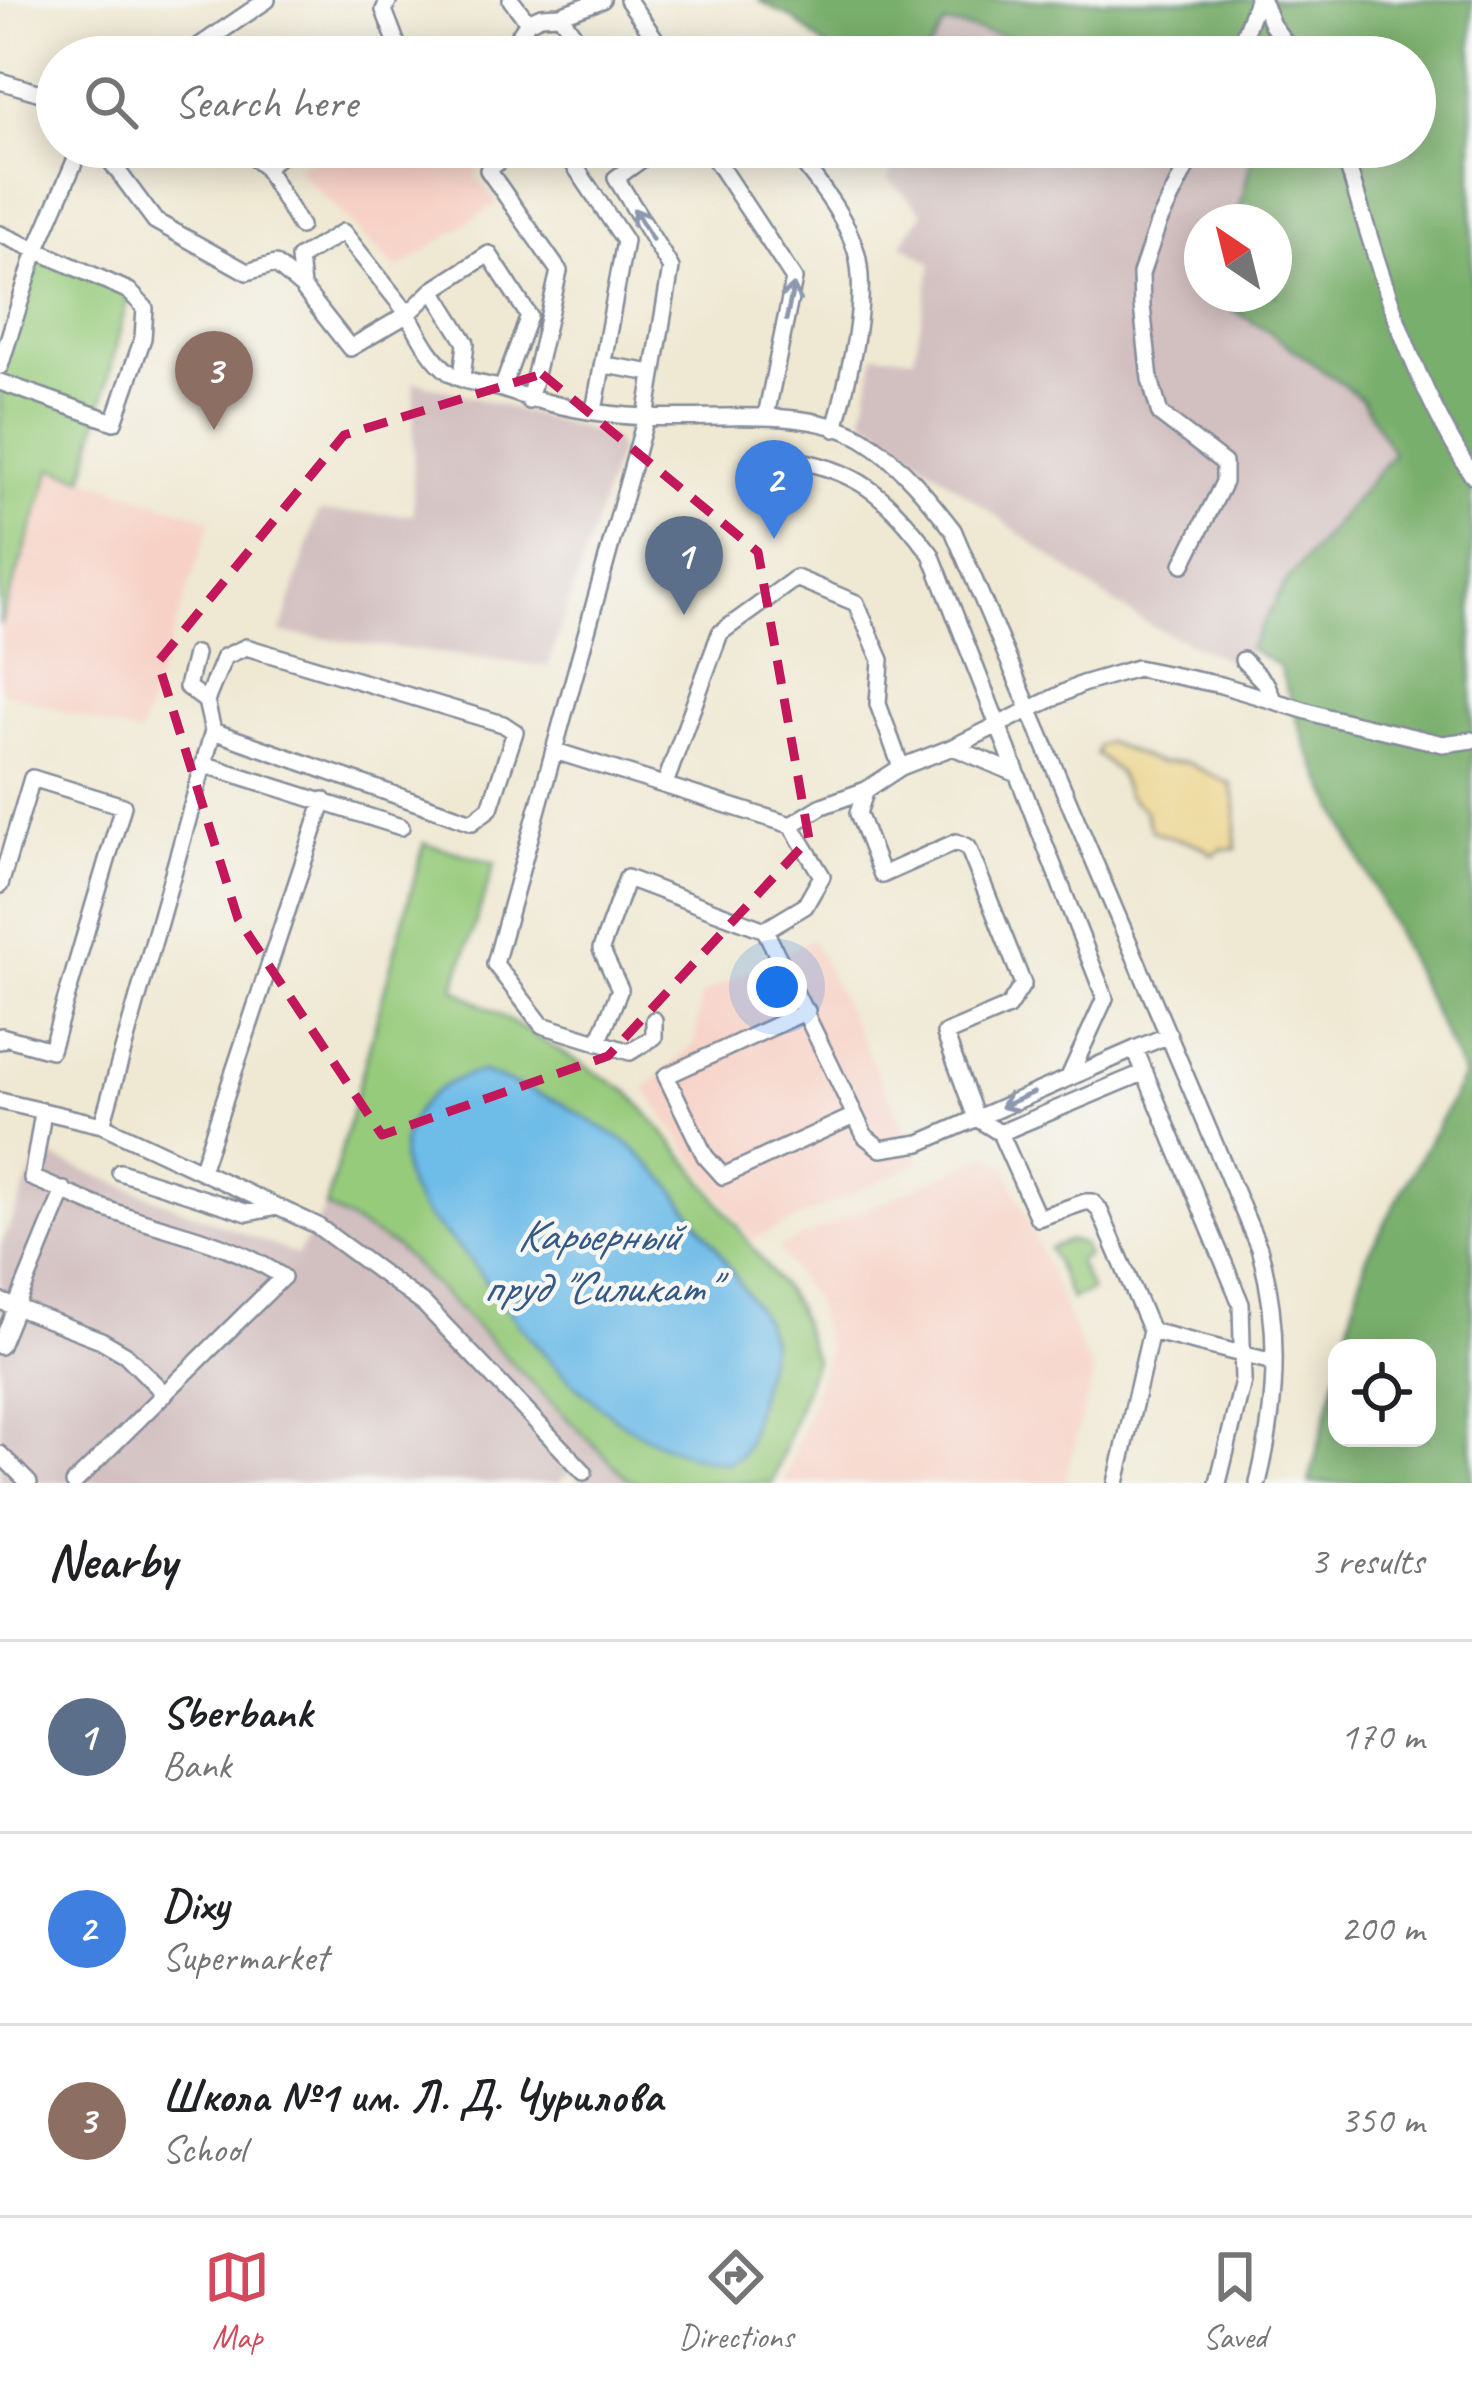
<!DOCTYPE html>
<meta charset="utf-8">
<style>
:root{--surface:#fff;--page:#f2f2f2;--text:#202124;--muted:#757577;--line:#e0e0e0;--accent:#d1495b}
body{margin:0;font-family:Caveat,sans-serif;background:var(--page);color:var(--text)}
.controls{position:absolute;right:36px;bottom:36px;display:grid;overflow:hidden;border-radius:24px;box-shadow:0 6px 30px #0003}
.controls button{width:108px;height:108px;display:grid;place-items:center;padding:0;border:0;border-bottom:3px solid var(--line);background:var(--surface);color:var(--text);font:60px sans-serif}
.compass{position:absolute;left:1184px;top:204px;width:108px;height:108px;border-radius:50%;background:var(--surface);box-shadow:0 6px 30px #0003;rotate:325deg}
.you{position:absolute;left:777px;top:987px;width:42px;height:42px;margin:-30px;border:9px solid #fff;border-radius:50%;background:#1a73e8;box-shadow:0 0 0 18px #1a73e833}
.badge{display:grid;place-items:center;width:78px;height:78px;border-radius:50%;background:var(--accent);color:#fff;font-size:39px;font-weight:700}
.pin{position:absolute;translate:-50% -99px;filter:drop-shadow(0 3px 6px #0008)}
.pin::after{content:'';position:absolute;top:63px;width:42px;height:36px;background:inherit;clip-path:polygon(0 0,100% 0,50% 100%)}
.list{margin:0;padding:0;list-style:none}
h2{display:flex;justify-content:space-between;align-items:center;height:156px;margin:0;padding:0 48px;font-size:51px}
h2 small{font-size:39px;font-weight:400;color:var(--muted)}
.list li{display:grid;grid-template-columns:78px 1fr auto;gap:36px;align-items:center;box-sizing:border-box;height:192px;padding:0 48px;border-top:3px solid var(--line)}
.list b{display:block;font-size:45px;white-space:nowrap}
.list p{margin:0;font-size:39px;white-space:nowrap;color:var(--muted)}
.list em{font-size:39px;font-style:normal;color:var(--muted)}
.icon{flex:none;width:66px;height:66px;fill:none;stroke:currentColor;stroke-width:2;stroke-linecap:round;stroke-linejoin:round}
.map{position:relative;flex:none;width:1472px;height:1483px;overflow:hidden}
.search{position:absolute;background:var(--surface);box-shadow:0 6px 30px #0003;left:36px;right:36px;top:36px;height:132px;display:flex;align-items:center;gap:30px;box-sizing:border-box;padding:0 42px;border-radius:66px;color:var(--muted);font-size:45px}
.sheet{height:732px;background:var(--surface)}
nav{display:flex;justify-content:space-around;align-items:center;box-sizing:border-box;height:168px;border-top:3px solid var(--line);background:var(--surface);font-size:33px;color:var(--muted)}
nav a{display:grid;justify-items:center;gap:6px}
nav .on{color:var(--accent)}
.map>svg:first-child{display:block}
.built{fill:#f7d1c6}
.industrial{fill:#d2bfbf}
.green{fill:#97cb7c;stroke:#597d6d;stroke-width:3}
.forest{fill:#79af6c;stroke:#4a6f65;stroke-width:3}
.sand{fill:#eeda9e;stroke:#84847e;stroke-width:3}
.water{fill:#6ebce8;stroke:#4476a3;stroke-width:3}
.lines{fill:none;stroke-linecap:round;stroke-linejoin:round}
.minor-casing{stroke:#858c98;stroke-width:20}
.minor{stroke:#fff;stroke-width:15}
.oneway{stroke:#8d97ae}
.marked{fill:none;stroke:#c2185b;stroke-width:9;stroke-dasharray:24 15;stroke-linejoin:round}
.labels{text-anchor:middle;stroke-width:9;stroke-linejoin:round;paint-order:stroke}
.water-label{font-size:45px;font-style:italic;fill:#345987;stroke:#f6f6f2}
</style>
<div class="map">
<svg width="1472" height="1483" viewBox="0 0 1472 1483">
<rect width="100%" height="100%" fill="#f6f6f2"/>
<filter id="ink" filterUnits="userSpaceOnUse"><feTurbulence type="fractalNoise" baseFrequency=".00833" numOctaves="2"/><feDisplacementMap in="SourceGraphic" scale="24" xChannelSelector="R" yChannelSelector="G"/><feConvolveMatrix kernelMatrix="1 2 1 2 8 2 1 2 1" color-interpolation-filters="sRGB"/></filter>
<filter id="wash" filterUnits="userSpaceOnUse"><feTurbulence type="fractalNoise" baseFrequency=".004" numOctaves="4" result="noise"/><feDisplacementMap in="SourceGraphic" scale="48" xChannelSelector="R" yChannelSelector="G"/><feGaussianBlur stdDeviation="2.7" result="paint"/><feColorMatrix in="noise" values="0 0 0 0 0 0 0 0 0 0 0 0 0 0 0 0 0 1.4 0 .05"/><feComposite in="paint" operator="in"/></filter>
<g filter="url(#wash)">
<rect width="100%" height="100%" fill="#efe8d2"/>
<path class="built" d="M325 147H477L476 177 497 203 397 270 296 168Z
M52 467 211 520 139 736 0 690V625Z
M812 939 921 1162 752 1240 645 1089 695 1043 701 995Z
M989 1155 1005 1166 1093 1375 1064 1483H784L828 1351 814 1301 778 1248Z"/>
<path class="industrial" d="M945 24 1108 57H925Z
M898 147H1254L1237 222H1202V294H1221L1220 301 1268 331 1362 399 1393 455 1286 582 1240 666 1151 626 1105 597 863 417 875 354 914 357 932 264 902 244 923 212 889 180Z
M414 381 612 437 619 450 548 667 281 633 318 512 413 515Z
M41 1153 297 1255 326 1207 397 1248 628 1479 622 1483H582L571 1472 558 1483H0V1247Z"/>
<path class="green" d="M39 257 129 293 84 478 52 468 0 625V370Z
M424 843 495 863 454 988 630 1093 694 1168 795 1305 815 1360 772 1483H638L628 1479 397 1248 326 1207Z
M1069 1240 1082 1244 1087 1256 1078 1261 1091 1291 1071 1299 1049 1248Z"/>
<path class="forest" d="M758 0H1472V1483H1309L1337 1372V1438H1427V1348H1343L1366 1258 1464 1076 1307 748 1279 666 1249 649 1286 582 1393 454 1362 399 1268 331 1219 301 1221 294H1274V222H1237L1254 147H1415V57H1108L945 24 925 57H837L795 20Z"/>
<path class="sand" d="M1107 742 1158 763 1185 762 1231 784 1236 805V849H1222L1213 855C1191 836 1175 843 1151 830L1144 810 1127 795 1118 772 1096 754 1098 746Z"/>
<path class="water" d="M483 1072 561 1103 629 1144 670 1184 716 1247 764 1320 771 1341 747 1444 740 1456 727 1463C614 1450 535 1348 472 1263 455 1241 431 1225 416 1201 380 1143 420 1081 483 1072Z"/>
</g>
<g filter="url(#ink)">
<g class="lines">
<g class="minor-casing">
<path id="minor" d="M389 0 384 10 402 57
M511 0 528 22
M628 0 668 57
M1262 0 1272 25 1296 57
M560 15 589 57
M183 57 267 0
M527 57 515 41 528 22 541 16 560 15 602 0
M1236 57 1257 0
M0 81 57 98
M100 147 155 221 247 272 275 264 302 287
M240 147 265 167 292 147
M517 147 488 170 559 271 529 401
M562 147 625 241 594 411
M707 147 794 279 766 416
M791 147C815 180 844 212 856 251 870 299 847 382 835 429
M1342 147C1378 264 1405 370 1472 475
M265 167 300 226
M343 232 408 314 350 348 302 287 299 258Z
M0 234 129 291 145 308 143 338 114 422 0 382
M433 290 408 314C420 336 430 358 450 373 464 383 486 384 502 389 548 405 597 415 646 417 709 421 806 405 863 439 898 460 928 498 953 530L1259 1248C1281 1324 1277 1406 1258 1483
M605 365 653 373
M0 366 36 251 81 147
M462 378 466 343 433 290 489 254 529 316 502 389
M782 458C857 468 886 495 931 554L1105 998 1069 1077
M1183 564 1224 482V463L1160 414 1150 379 1142 306 1141 274 1158 224 1196 147
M195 654 187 687 206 701
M1243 660 1267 685 1273 700
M953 747 1017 774
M555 751 791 825 822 876 805 906 765 930
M203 764 401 827
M665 784 720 633 796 578 856 603 881 660 878 704 901 767
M866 790 858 813 882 875 956 842 968 847 1023 984 1008 1007 945 1034 976 1118 1000 1133 1038 1218 1085 1202H1092L1099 1209 1151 1331 1116 1483
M791 825 822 806 866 790 901 767 953 747 1082 684 1137 668 1221 685 1327 717 1443 744 1472 740
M0 885 32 778 123 806 51 1050 1 1036 0 1041
M807 1011 666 1076 705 1156 723 1176 854 1116
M654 1020V1037L630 1052 542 1025 495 964 646 417 671 268 616 178 659 147
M1169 1035 1135 1049 1241 1304 1243 1381 1218 1483
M598 1043 620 989 601 949 627 878 765 930 865 1136 881 1149 920 1143 1135 1049
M0 1101 102 1125 316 1225 425 1305 584 1472
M43 1113 32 1178C56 1187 78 1199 101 1207 166 1232 224 1238 283 1277L74 1483
M102 1125 213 731 206 701 224 657 246 647 503 724 515 732 490 808 472 822 213 731
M1000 1133 1145 1072
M201 1171 324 800
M120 1172 248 1213 277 1207
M0 1301 101 1340 125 1354 165 1394
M1151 1331 1273 1362
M0 1346 64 1190
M0 1454 29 1483"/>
</g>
<use href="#minor" class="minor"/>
</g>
<defs><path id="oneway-shaft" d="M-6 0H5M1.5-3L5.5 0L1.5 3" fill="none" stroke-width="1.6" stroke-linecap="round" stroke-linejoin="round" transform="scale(3)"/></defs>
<g class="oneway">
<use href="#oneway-shaft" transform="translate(643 224) rotate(-121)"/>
<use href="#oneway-shaft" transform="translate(790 302) rotate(-78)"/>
<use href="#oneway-shaft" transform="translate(1017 1100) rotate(156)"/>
</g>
</g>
<path class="marked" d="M542 374 758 552 809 839 608 1056 382 1135 238 919 158 662 344 435Z"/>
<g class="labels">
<g class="water-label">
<text x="598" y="1250">Карьерный<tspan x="598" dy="52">пруд "Силикат"</tspan></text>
</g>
</g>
</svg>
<div class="controls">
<button><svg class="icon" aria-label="locate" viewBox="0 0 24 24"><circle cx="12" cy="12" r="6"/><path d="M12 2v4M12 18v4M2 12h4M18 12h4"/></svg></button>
</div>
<svg class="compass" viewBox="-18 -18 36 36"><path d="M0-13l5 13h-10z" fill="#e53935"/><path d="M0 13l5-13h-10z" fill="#757577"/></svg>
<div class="you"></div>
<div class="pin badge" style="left:684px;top:615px;background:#5c6f8a">1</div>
<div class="pin badge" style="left:774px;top:539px;background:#3f7fe0">2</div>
<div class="pin badge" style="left:214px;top:430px;background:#8d6e63">3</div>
<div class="search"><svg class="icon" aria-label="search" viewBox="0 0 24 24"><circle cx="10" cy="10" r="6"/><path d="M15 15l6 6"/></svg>Search here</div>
</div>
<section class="sheet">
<h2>Nearby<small>3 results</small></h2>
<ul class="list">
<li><span class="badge" style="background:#5c6f8a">1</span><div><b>Sberbank</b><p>Bank</p></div><em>170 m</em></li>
<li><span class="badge" style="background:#3f7fe0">2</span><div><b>Dixy</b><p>Supermarket</p></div><em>200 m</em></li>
<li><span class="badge" style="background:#8d6e63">3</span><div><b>Школа №1 им. Л. Д. Чурилова</b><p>School</p></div><em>350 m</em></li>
</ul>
</section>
<nav>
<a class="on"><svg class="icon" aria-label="map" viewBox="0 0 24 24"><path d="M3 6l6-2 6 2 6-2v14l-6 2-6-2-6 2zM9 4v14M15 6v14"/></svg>Map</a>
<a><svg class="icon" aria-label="directions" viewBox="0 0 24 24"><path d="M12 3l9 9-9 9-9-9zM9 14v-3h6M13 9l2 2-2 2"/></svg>Directions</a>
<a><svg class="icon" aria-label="saved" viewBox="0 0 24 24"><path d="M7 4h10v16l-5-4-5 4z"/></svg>Saved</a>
</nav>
